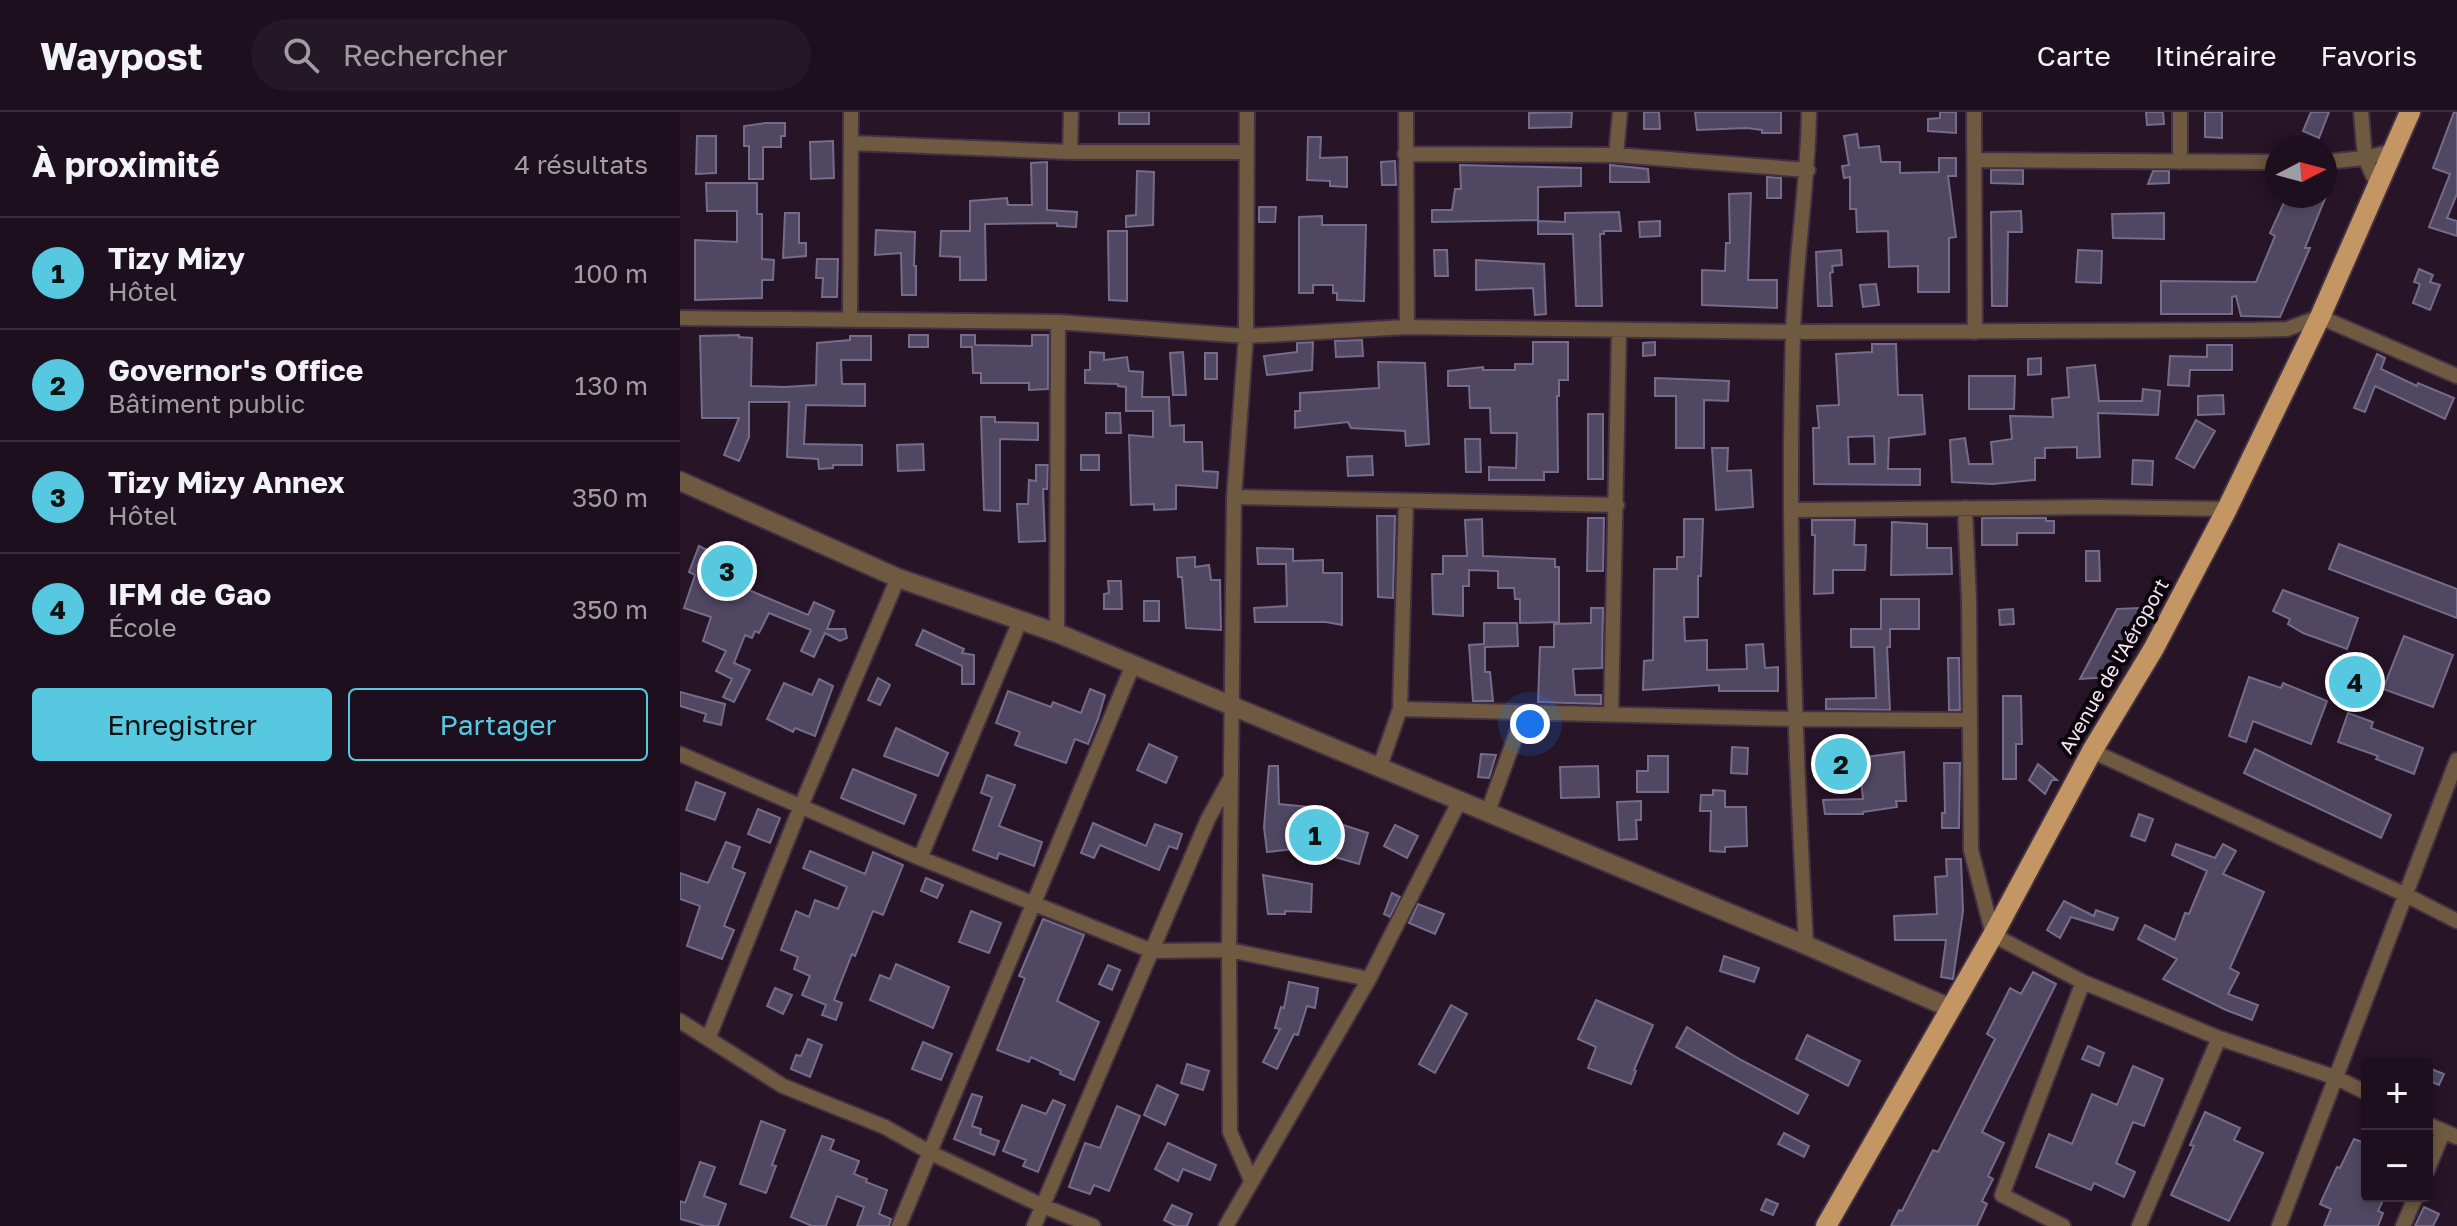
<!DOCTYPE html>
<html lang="fr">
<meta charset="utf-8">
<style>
:root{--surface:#1d0f1d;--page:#251826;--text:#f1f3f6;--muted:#a09ca4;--line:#3b2f3b;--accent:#56c9e1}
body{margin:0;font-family:"Golos Text",sans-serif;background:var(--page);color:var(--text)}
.controls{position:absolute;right:24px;bottom:24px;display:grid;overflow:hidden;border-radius:8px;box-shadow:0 4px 12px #0003}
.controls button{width:72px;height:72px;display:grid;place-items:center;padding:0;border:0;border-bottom:2px solid var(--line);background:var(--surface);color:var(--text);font:40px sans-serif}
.compass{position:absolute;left:1585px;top:24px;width:72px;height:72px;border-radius:50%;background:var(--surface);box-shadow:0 4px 12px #0003;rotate:84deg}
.you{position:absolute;left:850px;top:612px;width:28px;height:28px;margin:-20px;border:6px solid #fff;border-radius:50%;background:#1a73e8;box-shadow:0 0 0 12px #1a73e833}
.badge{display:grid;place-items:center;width:52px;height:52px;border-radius:50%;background:var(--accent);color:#111;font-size:26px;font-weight:700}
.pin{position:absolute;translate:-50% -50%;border:4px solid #fff;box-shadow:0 2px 8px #0006}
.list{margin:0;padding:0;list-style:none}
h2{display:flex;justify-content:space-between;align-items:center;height:104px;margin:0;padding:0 32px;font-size:34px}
h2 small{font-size:26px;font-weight:400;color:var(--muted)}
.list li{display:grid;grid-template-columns:52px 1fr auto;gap:24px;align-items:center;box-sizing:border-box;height:112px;padding:0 32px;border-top:2px solid var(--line)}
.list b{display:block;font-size:30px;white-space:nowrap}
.list p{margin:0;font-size:26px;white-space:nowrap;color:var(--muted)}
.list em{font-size:26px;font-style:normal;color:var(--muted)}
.actions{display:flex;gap:16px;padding:24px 32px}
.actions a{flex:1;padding:18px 0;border:2px solid var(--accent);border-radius:8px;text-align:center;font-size:28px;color:var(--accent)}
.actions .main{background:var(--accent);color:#111}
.icon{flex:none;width:44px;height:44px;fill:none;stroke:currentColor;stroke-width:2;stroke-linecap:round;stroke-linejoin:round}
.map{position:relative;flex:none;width:1777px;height:1114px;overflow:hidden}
header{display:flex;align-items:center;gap:48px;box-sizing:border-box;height:112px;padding:0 40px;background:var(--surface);border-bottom:2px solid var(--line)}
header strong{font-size:38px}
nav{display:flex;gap:44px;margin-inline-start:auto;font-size:28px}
.search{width:560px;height:72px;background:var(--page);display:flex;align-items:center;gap:20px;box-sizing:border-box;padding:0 28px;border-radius:44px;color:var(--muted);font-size:30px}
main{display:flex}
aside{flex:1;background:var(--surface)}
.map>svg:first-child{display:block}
.building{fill:#504863;stroke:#746c8a;stroke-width:2;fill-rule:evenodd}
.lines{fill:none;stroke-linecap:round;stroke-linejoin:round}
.minor-casing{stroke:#433143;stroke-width:18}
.tertiary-casing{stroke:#433143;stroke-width:22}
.primary-casing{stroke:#433143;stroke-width:24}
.minor{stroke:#6f5941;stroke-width:14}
.tertiary{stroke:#6f5941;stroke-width:18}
.primary{stroke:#c49664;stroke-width:20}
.labels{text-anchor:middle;stroke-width:8;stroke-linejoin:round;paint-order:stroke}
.street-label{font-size:20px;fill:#f2e4f1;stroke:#0b040b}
</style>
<header>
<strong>Waypost</strong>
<div class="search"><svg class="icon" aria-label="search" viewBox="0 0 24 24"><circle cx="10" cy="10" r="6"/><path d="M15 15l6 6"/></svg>Rechercher</div>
<nav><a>Carte</a><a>Itinéraire</a><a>Favoris</a></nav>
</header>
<main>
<aside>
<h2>À proximité<small>4 résultats</small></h2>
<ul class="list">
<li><span class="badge">1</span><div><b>Tizy Mizy</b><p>Hôtel</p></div><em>100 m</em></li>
<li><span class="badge">2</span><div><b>Governor's Office</b><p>Bâtiment public</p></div><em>130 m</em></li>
<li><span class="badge">3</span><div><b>Tizy Mizy Annex</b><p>Hôtel</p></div><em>350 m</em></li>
<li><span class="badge">4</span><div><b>IFM de Gao</b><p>École</p></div><em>350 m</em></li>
</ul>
<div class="actions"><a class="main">Enregistrer</a><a>Partager</a></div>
</aside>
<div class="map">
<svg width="1777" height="1114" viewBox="0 0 1777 1114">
<rect width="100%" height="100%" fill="#271427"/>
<path class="building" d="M439 0H469V12H439Z
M892 0 891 15 849 16V1Z
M964 0H979L980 17H964Z
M1015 0H1101V21H1082V18L1067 16 1017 18Z
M1260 0H1276V21L1248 19V7L1260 6Z
M1466 0H1483L1484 12 1467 13Z
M1525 0H1542V26L1525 25Z
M1631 0H1649L1639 26 1623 19Z
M1774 0H1777V82L1767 106 1777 109V124L1749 115 1770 62 1753 56Z
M85 11H105V24H101V35H83V67H69V34H64V14Z
M1177 22 1179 36 1199 34 1201 50H1220V61L1259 60V46H1276V64H1268L1276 125 1269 126V180H1238V154L1209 155 1208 119 1177 120 1176 97H1170V65L1164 66 1162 54 1169 53 1164 24Z
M17 24H36V61L16 62Z
M628 25H641L640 46 667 45V75L650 74V69L627 68Z
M153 29 154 66 131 67 130 30Z
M715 49 716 73H702L701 50Z
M367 50V98L397 100 396 115 377 114V111L305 112 306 168H280V145L260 144 261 119H290V89L327 86 328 93H352L351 51Z
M780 53 901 56V74L858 75V108L752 110V98H772L775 77H781Z
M930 53 968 57 969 70H930Z
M1311 58H1343V72L1311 71Z
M457 59 474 60 473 113 446 115V104L456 103Z
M1473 59H1489V71L1468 72Z
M1087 65 1101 66V86H1087Z
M26 71H77V102H82V147L94 148 93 168H82V186L15 188V128L57 130V99H27Z
M1071 81 1068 168H1097V196L1022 193V158L1045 159 1046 131H1050L1049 82Z
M1607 84H1646L1625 136H1630L1600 205 1561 204 1556 184 1552 185V202H1481V169L1576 170 1595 124 1590 121Z
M579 95H596L595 110H579Z
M1341 99 1342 120H1328L1327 194H1312L1311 100Z
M939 100 941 119H924V122H920L922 194H896L893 122H858V109L885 110V101Z
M105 101H119V131H126V144L103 146Z
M1484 101V127L1433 126 1432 102Z
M642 104V113H686L684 189 657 188V181H653V173H633V181H619V105Z
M980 109V124L960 125 959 110Z
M196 118 235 120 234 154H236V183H222L221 141 195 143Z
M428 119H447V189L429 188Z
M754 138H767L768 164H755Z
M1161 138 1162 153 1152 154 1153 160 1150 161 1152 194H1138L1136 140Z
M1398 138 1422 139 1421 171 1396 170Z
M137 147H158L157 185H142L143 166H136Z
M796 148 864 152 866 202 855 203 853 176 796 178Z
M1739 157 1753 163 1750 170 1760 173 1750 198 1733 191 1740 172 1734 170Z
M1196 172 1199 193 1183 195 1180 173Z
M59 223V225L72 226 71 274 105 275 136 273 137 231 170 228V224H191V248H161L162 272H185V294L126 293 124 332 182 333V353H153V356L139 357 138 347 107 345 109 290H69V325L59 349 44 343 59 306H22L20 224Z
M229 223H248V235H229Z
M281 223H295V233L352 234V223H368V277L349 278V271H301V261H293L292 235H281Z
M682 228 683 244 656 245 655 229Z
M633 230 632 258 587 263 584 244 617 240V231Z
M853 230H888V268H879V284H877L878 360H864V368H809V355L836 356 837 321H811L810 296H790L789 274H768V259L803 255V258H835V252H853Z
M975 230V243L963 244V231Z
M1192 232H1216L1218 283H1242L1245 322 1209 326 1208 357H1240V373L1134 372 1133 316H1139L1137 294 1159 293 1156 242 1192 240ZM1194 324 1195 352H1169L1168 325Z
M1527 233H1552V258H1510L1509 274 1488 273 1490 244 1527 245Z
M410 240 424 241V248L447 245 449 259 463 260 462 285H489L490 314 504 313V330H522L523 359 538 360 537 376 496 373V397L474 398V392L451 393 449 323 473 325V299H446V275L438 274V272L405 271V258H410Z
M503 240 506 283H493L490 241Z
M525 241H537V267H525Z
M1697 242 1705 246 1701 257 1737 274 1738 271 1774 286 1765 307 1695 274 1685 300 1674 296Z
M1361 246V262L1348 263V247Z
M698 250 745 251 749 332 726 334 725 319 671 316 668 310 615 316V299H620V281L699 276Z
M1415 253 1419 289H1462L1463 277 1480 279 1478 303 1418 301 1420 345 1397 346V335L1365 336V346H1355V368L1313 372 1272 370 1270 328 1285 326 1289 352H1313L1311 330 1332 327 1330 304 1373 305 1372 287 1389 285 1387 256Z
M1289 264H1335L1334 297H1289Z
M975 266 1049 269 1048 289 1024 288V336H996V284H975Z
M1543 283 1544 302 1518 303V284Z
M426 301H440L441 321H426Z
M908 302H923V367H908Z
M301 305H315V310L358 311V328L320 327V399L304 398Z
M1516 308 1535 319 1514 356 1496 346Z
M785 327H800L801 360H786Z
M243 332 244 358 218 359 217 333Z
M1032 336H1048L1047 359 1071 358 1073 395 1036 398Z
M401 343H419V358H401Z
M692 344 693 363 668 364 667 345Z
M1453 348 1473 349 1472 373 1452 372Z
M356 353H368L367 377H363L365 429 339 430 337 392H348L349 368 356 369Z
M697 404H715L713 486 698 485Z
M908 406H924L923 459H907Z
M1302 406H1366V409H1374V421H1337V433H1302Z
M802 407 803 444 875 447V455H879V510L840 511V487H835L834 476H818V459L789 458V474H783V504L753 502 752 462H763V444H787L785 408Z
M1004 407H1023L1021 464H1018V505H1004L1005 529 1027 528V558L1067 557 1066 533 1083 532 1085 556 1098 555V579H1039V573L963 578 964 549 973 548 974 457H997V445H1004Z
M1132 408H1175L1174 433H1186L1185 458H1153V481L1134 482 1135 423H1132Z
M1212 410 1247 412V436H1271L1272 462 1211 463Z
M1659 432 1777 477V506L1649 457Z
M19 434 31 440 30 442 64 456 57 473 128 503 134 490 154 499 147 517H165L167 526 160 529 145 521 134 545 121 539 131 518 89 501 79 521 75 519 72 526 65 523 54 551 70 558 54 590 43 585 52 567 36 559 46 539 23 529 31 505 4 496 15 463 9 460Z
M577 436 613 437V449L643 448V461H662V513L646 510H575L574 496 607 494 606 452H578Z
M1406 439H1419L1420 469H1406Z
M515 445V455L529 453 531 468H540L541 518 506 516 502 465H498L497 446Z
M428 469H441L442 497H424V482L429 481Z
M1603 478 1678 506 1667 537 1623 521 1608 512 1610 507 1593 499Z
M1201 487H1239V517H1210V535H1207L1210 598 1146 597V587L1196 586 1194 535H1171V517H1201Z
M464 489H479V509H464Z
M911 496H923L922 556 893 557 895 583H921V592L858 590 860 535H874V512L911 511Z
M1460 496 1458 517 1431 565 1400 567 1437 497Z
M1333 497 1334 512 1320 513 1319 498Z
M804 511H837L838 534 805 535V560H810L813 589H793L789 533 804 532Z
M243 518 284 537 282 541 294 543V572H282V554L236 533Z
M1724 524 1773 543 1753 595 1703 577Z
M1268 546H1279L1280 598H1269Z
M1569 565 1601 576 1603 571 1647 589 1631 632 1573 609 1566 630 1549 624Z
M198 566 210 573 200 593 188 588Z
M139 567 153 574 135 624 115 616 113 620 87 607 104 571 132 583Z
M410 577 425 583 418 607 408 632 395 627 386 651 335 633 340 620 316 611 328 579 371 595 373 590 401 601Z
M0 580 45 592 41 613 24 609 26 602 0 594Z
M1323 584H1341L1342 632H1336V667H1323Z
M1668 601 1693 610 1691 616 1743 636 1734 662 1696 647 1698 644 1658 630Z
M216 616 268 641 258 664 204 644Z
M469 632 497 645 486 671 457 658Z
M1052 635 1068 636 1067 662 1051 661Z
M1145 636 1171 637 1170 647 1224 640 1226 689H1216L1217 695 1183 700V702H1145L1143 688 1183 687 1180 659 1140 658V651L1144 650Z
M1575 637 1711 703 1701 726 1564 661Z
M801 642 816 643 809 666 798 665Z
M968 644H988V680H957V659H968Z
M1264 651H1280L1279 716H1262V701H1265Z
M1358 652 1377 668H1372L1365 682 1349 668Z
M589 654H598L599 692 639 696 638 705 688 721 679 752 644 742 613 737 587 740 584 715Z
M918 654 919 685 881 686 880 655Z
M173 657 236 683 224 712 161 686Z
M307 663 335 673 319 714 362 730 354 754 319 741 317 747 293 738 312 685 301 681Z
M16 670 45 681 35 708 6 698Z
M1033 678 1045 679V695H1066L1067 734 1045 735V740L1030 739 1031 699H1020L1021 683H1033Z
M961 689V708H956L957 727 939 728 937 690Z
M78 697 100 706 90 731 68 722Z
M1459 702 1473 707 1465 729 1451 724Z
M413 711 466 734 475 712 502 722 497 737 489 734 479 758 420 733 414 746 401 741Z
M715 713 738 724 727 746 704 734Z
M46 730 60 735 52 756 65 761 44 814 54 818 42 847 7 834 20 794 0 787V761L28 771Z
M1496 732 1535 746 1543 732 1556 739 1543 762 1584 780 1550 856 1559 861 1548 882 1578 893 1572 908 1546 898 1483 867 1497 847 1458 827 1465 813 1495 828 1505 801 1509 802 1527 759 1492 743Z
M130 739 185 762 193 740 223 753 203 803 193 799 175 844 172 842 154 888 162 891 156 908 142 903 146 893 122 883 130 864 114 857 118 845 101 838 116 799 129 805 135 788 158 797 167 775 123 756Z
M1266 747H1281L1283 799 1273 867 1261 865 1266 828H1215L1214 804 1257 802 1255 765 1267 764Z
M583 763 632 772 631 800 605 799V802H588Z
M246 766 263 773 257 786 241 779Z
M712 781 720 785 710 805 704 802Z
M1384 789 1414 804 1416 798 1438 806 1433 818 1391 805 1380 826 1367 818Z
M738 792 764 802 755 822 729 811Z
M291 799 321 811 309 841 279 830Z
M363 807 404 823 377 889 419 910 394 968 380 962 381 959 351 945 349 950 317 938 345 866 339 864Z
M1044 844 1079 856 1074 870 1040 859Z
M216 852 269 875 253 916 190 888 200 863 210 867Z
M428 853 440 858 432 878 419 872Z
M1353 860 1376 872 1302 1020 1324 1031 1308 1064 1313 1067 1302 1089 1307 1092 1297 1114H1211L1219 1098 1222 1099 1253 1038 1258 1040 1315 927 1307 922 1330 876 1341 882Z
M609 870 638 876 635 896 627 894 618 923 614 922 597 957 583 950 600 917 595 916 601 895 604 896Z
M95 876 112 883 103 902 87 894Z
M916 888 973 913 954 958 956 959 951 972 908 956 916 935 898 927Z
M771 893 787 902 755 961 739 952Z
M1007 915 1061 948 1128 983 1118 1002 996 935Z
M1127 923 1180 949 1168 974 1116 947Z
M128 927 142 933 130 965 111 957 116 943 121 944Z
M243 930 272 942 261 968 232 957Z
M1408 934 1424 941 1419 954 1402 947Z
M507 952 529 959 523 978 501 971Z
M1453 954 1483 967 1464 1014 1453 1010 1436 1051 1455 1060 1444 1085 1414 1071 1411 1078 1356 1055 1369 1022 1392 1032 1412 982 1437 993Z
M1751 957 1764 962 1759 973 1747 968Z
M477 973 498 983 485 1013 464 1003Z
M292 982 302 985 292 1014 301 1017 300 1022 319 1029 314 1043 274 1027Z
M373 988 385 993 358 1060 343 1054 346 1048 323 1039 342 993 366 1002Z
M437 994 460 1004 429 1079 414 1073 410 1082 389 1075 405 1031 420 1036Z
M1525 1000 1560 1016 1554 1028 1583 1041 1549 1109 1491 1083 1514 1034 1510 1033Z
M81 1009 105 1018 92 1053 96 1054 86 1081 60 1072Z
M1104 1021 1129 1034 1124 1045 1098 1032Z
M142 1024 154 1028 150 1038 179 1049 174 1062 187 1067 186 1070 207 1078 199 1102 211 1107 209 1114H177L184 1095 157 1084 146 1114H132L111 1105Z
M1674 1027 1687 1032V1084H1705L1698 1099 1703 1101 1698 1114H1644L1651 1097 1640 1092 1657 1055 1660 1056Z
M488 1031 536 1053 530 1068 503 1057 498 1069 475 1057Z
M20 1050 35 1055 24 1084 46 1092 38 1114H25L0 1107V1089L5 1091Z
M1086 1087 1098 1092 1093 1103 1081 1098Z
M492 1093 512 1102 507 1114H496L484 1108Z
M1744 1095 1759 1102 1753 1114H1735Z"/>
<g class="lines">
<g class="minor-casing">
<path id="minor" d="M567 0 566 224 554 385 549 838 550 1020 571 1068
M726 0 727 215
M1294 0 1295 220
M1681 0 1685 46 1697 72
M171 31 390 40H566
M390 40 391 0
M725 42 936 43 1128 58
M936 43 940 0
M1295 48 1597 50
M1500 50V0
M1645 50 1685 46 1713 39
M0 206 378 210 566 224 727 215 1113 220 1569 218 1607 217 1640 205 1777 264
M170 207 171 0
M554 385 937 393
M1285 396 1289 488 1291 738 1313 823 1403 870 1539 926 1657 966 1687 981
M1112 398 1418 395 1547 397
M377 521 378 210
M720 597 1114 607 1288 608
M931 602 939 218
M1412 639 1724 782 1777 809
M0 642 240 746 472 839 549 838 689 867
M699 657 720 597 726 389
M807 702 844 601
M240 746 340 509
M1126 833C1115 630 1107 426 1113 223 1115 148 1128 75 1129 0
M0 909 103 974 205 1015 251 1041 363 1094 413 1114
M28 927 121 694 218 466
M1747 1012 1777 1025
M1747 1059 1763 1020
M219 1114 453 553
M354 1114 528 707 550 667
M546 1114 689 867 779 690
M1383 1114 1322 1083 1403 870
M1459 1114 1539 926
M1599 1114 1777 648
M1723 1114 1736 1084"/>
</g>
<g class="tertiary-casing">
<path id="tertiary" d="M0 369 218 466 377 521 1126 833 1270 896"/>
</g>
<g class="primary-casing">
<path id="primary" d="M1146 1114 1313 823 1412 639 1474 536 1547 397 1640 205 1730 0"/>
</g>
<use href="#minor" class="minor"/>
<use href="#tertiary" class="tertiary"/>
<use href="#primary" class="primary"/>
</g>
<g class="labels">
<g class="street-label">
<text transform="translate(1434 554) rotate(-60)" y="7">Avenue de l'Aéroport</text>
</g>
</g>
</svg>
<div class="controls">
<button>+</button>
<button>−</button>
</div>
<svg class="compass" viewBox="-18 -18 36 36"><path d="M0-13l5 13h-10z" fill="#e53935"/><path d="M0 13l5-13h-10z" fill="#a09ca4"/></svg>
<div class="you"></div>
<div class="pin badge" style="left:635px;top:723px">1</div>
<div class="pin badge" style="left:1161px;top:652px">2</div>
<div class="pin badge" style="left:47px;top:459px">3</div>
<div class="pin badge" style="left:1675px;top:570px">4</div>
</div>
</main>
